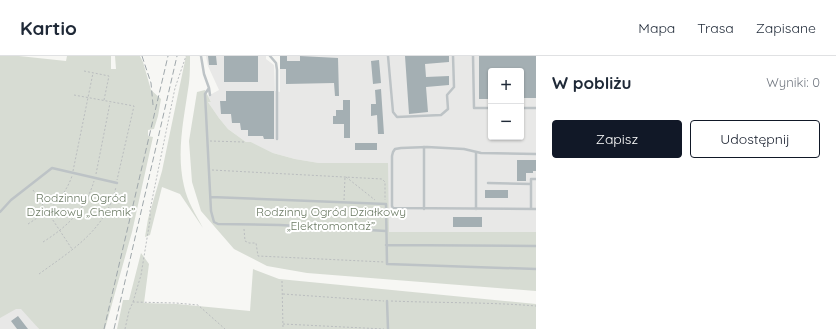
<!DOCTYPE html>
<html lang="pl">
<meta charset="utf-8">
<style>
:root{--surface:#fff;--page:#f2f2f3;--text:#1f2937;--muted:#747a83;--line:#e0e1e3;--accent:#111827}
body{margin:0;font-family:Quicksand,sans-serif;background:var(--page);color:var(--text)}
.controls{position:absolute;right:12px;top:12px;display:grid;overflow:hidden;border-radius:4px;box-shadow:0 1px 3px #0004}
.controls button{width:36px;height:36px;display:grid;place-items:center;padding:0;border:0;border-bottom:1px solid var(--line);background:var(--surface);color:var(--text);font:20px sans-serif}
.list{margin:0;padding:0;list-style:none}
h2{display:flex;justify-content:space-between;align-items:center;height:52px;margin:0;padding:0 16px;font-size:17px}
h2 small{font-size:13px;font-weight:400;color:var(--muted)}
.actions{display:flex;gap:8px;padding:12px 16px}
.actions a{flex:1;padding:9px 0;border:1px solid var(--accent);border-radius:4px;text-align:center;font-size:14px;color:var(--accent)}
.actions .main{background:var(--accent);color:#fff}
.map{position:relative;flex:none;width:536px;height:273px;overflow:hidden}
header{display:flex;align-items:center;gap:24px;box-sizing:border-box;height:56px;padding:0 20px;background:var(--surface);border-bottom:1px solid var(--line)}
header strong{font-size:19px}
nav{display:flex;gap:22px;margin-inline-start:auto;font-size:14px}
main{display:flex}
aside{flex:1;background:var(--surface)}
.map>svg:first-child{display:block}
.built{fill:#e8e8e7;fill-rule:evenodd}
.green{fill:#d7dcd3}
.building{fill:#a4afb3}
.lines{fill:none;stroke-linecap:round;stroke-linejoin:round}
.path{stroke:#babdbf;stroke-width:1;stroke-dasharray:2 2;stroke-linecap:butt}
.service{stroke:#bdc3c6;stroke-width:2.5}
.rail{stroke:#9fa7ab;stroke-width:1;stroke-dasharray:6 3;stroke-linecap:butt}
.labels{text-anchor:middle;stroke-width:4;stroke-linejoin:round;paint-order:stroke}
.park-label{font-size:12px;fill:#6c7b65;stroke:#fff}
</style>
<header>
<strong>Kartio</strong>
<nav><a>Mapa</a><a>Trasa</a><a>Zapisane</a></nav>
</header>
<main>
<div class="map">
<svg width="536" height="273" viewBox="0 0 536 273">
<rect width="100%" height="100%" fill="#f7f7f4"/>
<path class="built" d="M206 0H266V3L274 9 275 35 280 36V0H536V176H389L340 107H319L295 103 273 97 251 86H246L228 73 219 62 208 46H211L208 40 219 34 208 10ZM491 15H521V81H491Z
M19 248 39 273H0V261Z"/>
<path class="green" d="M0 0H19L66 5 67 0H111V13H116L115 0H140L143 6 151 34 161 43 158 60 154 73 148 74V80L153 81 132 176 105 273H39L21 253H16L0 262Z
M186 0H190C190 9 190 18 189 27 184 62 176 96 184 130 187 145 196 159 203 172L180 138 162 131 150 179 145 181 148 163 162 115Z
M205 34 211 46H208L219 62 228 73 246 86H251L273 97 295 103 319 107H388L389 176H536V235L307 217 267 210 234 193 201 155 192 126 189 85 197 36Z
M141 197 149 208 144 247 177 248 250 255 253 213 279 223 536 248V273H117L123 244H129Z"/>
<path class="building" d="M208 0H216L217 9H209Z
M224 0H258V26H224Z
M280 0H287V5H300V0L338 2 339 40H335L334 27 286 28V13H280Z
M405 0H449V6L425 8 426 21 449 20V29L426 31 428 56 409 58Z
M479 0H536V42H521V15H491V43H479Z
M379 4 381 27 373 28 371 5Z
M381 33 384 78H378L377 59 371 60V48H376L375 34Z
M226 35H274V83H264L263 80H248V74H241L240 67H232L231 58H221L220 45H226Z
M343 44H350V82H344V68H333V60H336V54H343Z
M355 87H377V94H355Z
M517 104H536V115H533V117H526V125H517Z
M485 134H508V142H485Z
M453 161H482V171H453Z
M18 260 28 273H17L11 265Z"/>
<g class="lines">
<path class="path" d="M84 15 109 20 104 44
M74 39 134 50 117 124
M210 85 244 86
M212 114 382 123 385 126V144
M73 115 93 17
M96 118 110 47
M346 121 375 144
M33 134 72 193
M344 144 345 121
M28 168C48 155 64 143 72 120
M244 173 245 185 249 187H256L258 200 384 206
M43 186C67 171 86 153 94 125
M39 218C72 194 106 174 116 131
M282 225 283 273
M283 238 384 245
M391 245C439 247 488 246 536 250
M133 246 141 219 150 164V154L175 32 186 0
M283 268 384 273
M125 273 129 255 133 246 176 247 198 249 225 273"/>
<path class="service" d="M201 0 204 18 209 32 205 38 211 155 214 166 218 168 280 169 386 175
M270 0 276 7 277 14V83
M388 0 393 56 397 61 441 59 448 53 447 39 454 31 453 0
M473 0 474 52H491
M209 32 210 39
M521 52H536
M536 98 481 97 464 93 427 91 401 92 395 93 393 96 392 100V150L393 152 536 153
M488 127 531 128
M211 141 386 148 387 208 536 213
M424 153V91
M476 153V96
M531 153V123H536
M0 156 11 144 52 112 117 127
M386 189 536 190
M387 245 388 273"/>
<path class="rail" d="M142 0 151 27 153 49
M104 273 168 0
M114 273 177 0"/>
</g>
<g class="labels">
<g class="park-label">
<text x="81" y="146">Rodzinny Ogród<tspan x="81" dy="14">Działkowy „Chemik”</tspan></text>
<text x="331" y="160">Rodzinny Ogród Działkowy<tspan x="331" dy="14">„Elektromontaż”</tspan></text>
</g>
</g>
</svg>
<div class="controls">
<button>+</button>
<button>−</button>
</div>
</div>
<aside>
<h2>W pobliżu<small>Wyniki: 0</small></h2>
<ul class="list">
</ul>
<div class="actions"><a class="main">Zapisz</a><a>Udostępnij</a></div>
</aside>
</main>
